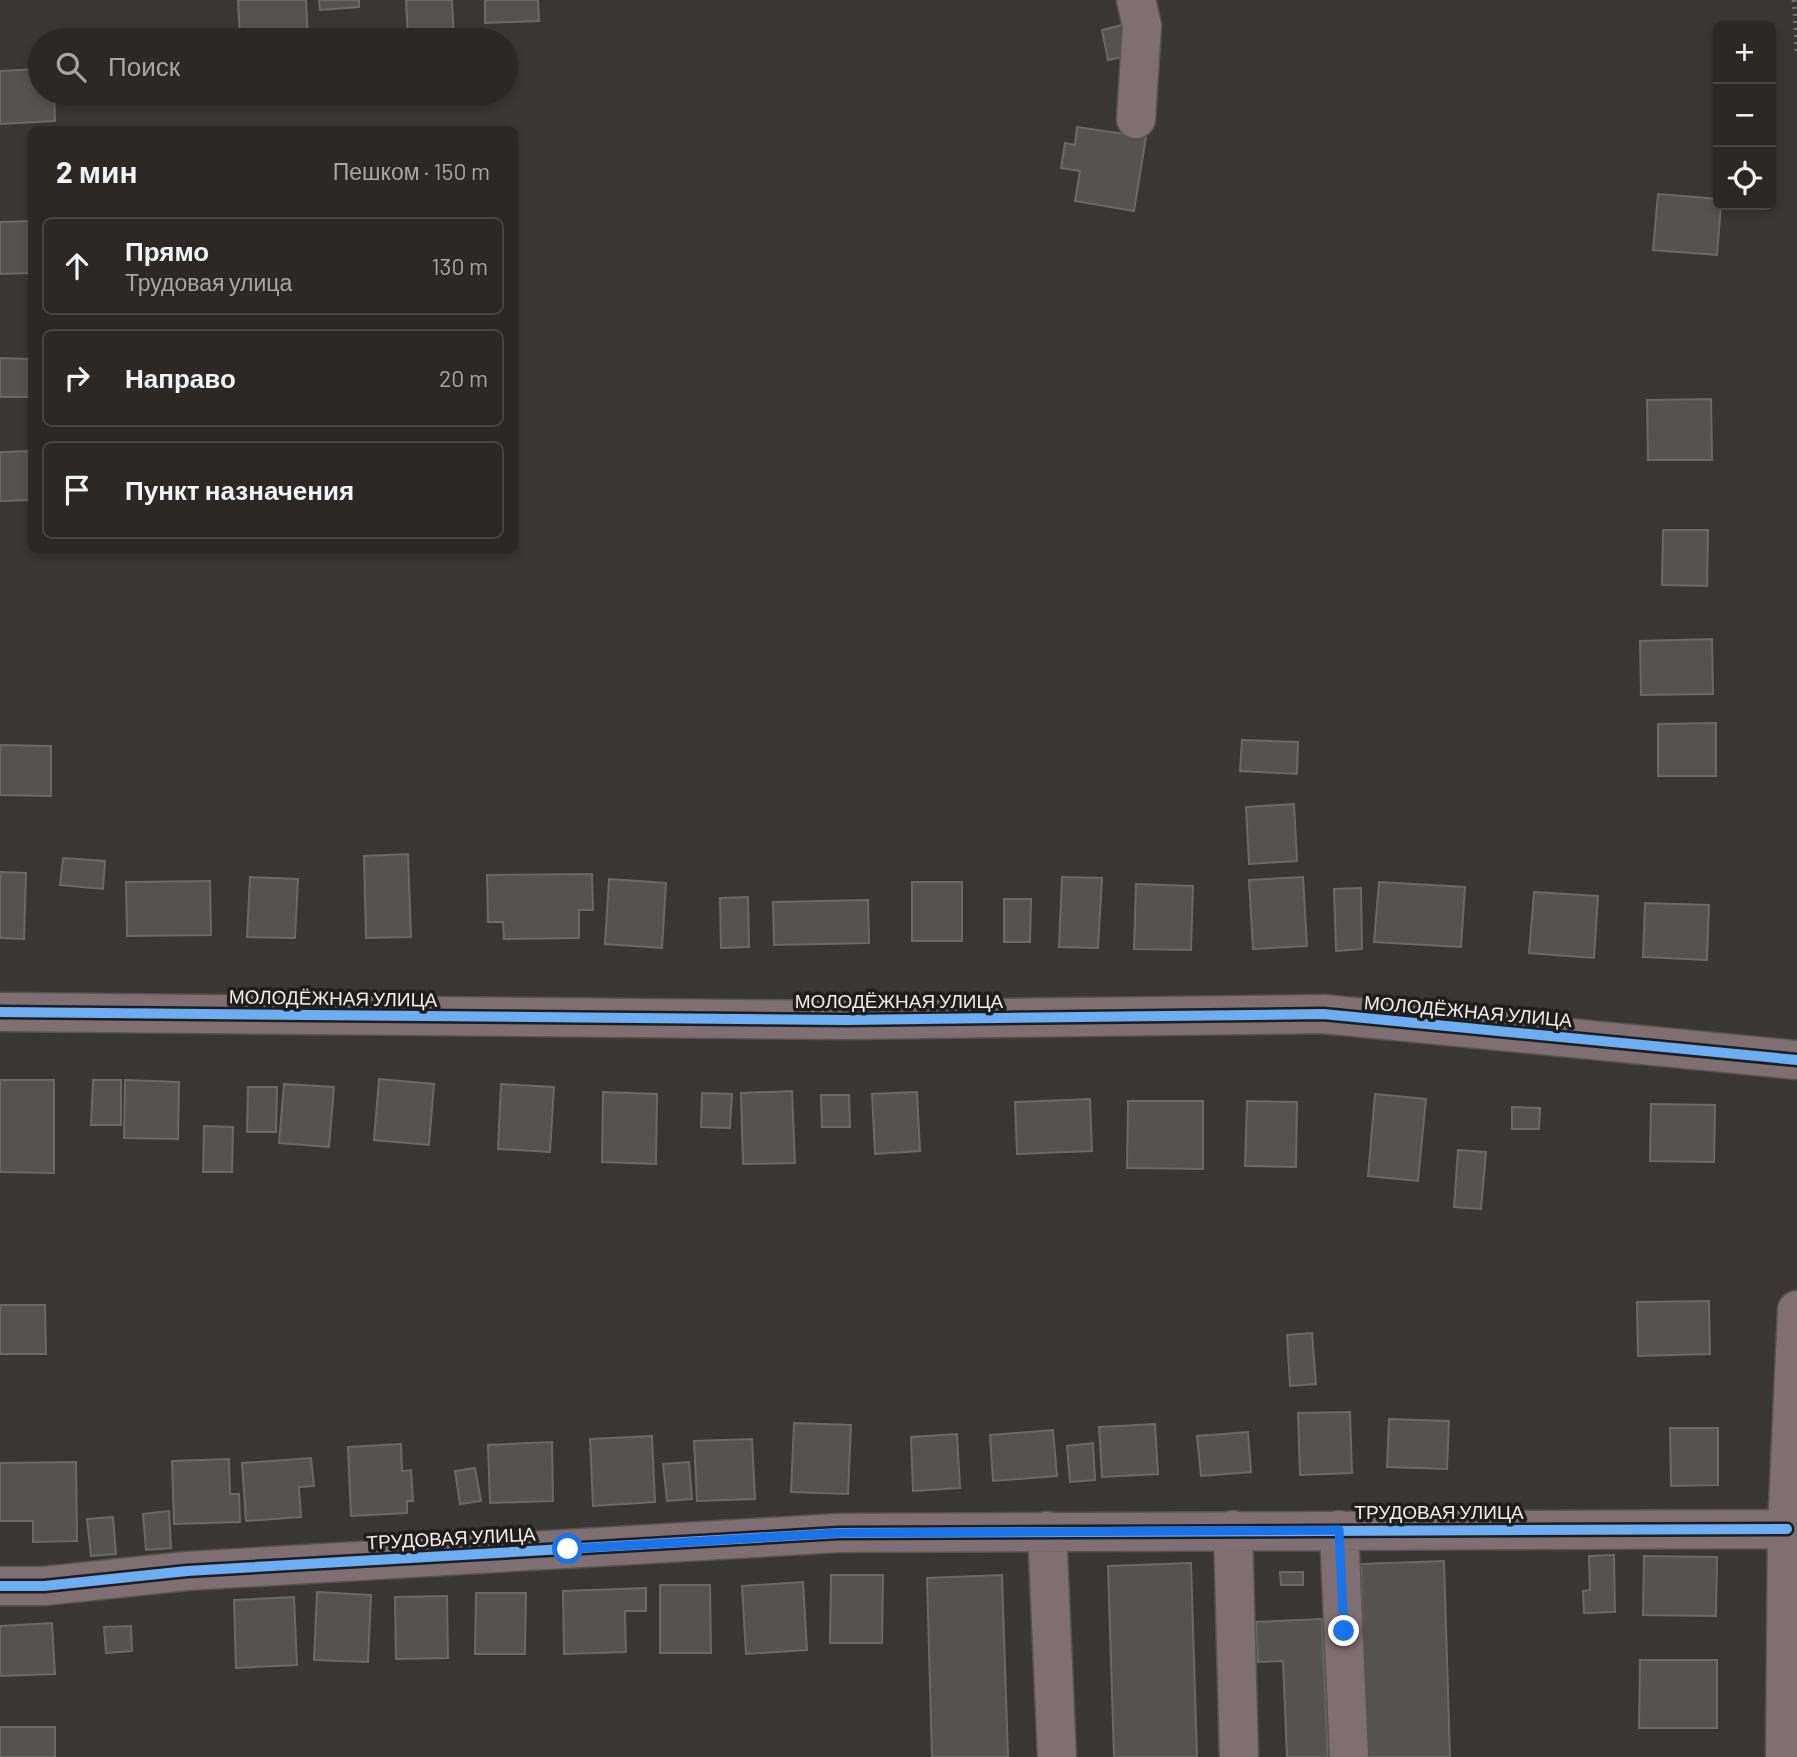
<!DOCTYPE html>
<html lang="ru">
<meta charset="utf-8">
<style>
:root{--surface:#2b2826;--page:#373432;--text:#f1f3f6;--muted:#a6a6a7;--line:#474443}
body{margin:0;font-family:Barlow,sans-serif;background:var(--page);color:var(--text)}
.controls{position:absolute;right:21px;top:21px;display:grid;overflow:hidden;border-radius:10px;box-shadow:0 4px 10px #0003}
.controls button{width:63px;height:63px;display:grid;place-items:center;padding:0;border:0;border-bottom:2px solid var(--line);background:var(--surface);color:var(--text);font:35px sans-serif}
.stop{position:absolute;width:21px;height:21px;margin:-16px;border:5px solid #1a73e8;border-radius:50%;background:#fff}
.stop.end{background:#1a73e8;border-color:#fff;box-shadow:0 2px 7px #0008}
.list{margin:0;padding:0;list-style:none}
h2{display:flex;justify-content:space-between;align-items:center;height:91px;margin:0;padding:0 28px;font-size:30px}
h2 small{font-size:23px;font-weight:400;color:var(--muted)}
.list li{display:grid;grid-template-columns:46px 1fr auto;gap:21px;align-items:center;box-sizing:border-box;height:98px;margin:0 14px 14px;padding:0 14px;border:2px solid var(--line);border-radius:10px}
.list b{display:block;font-size:26px;white-space:nowrap}
.list p{margin:0;font-size:23px;white-space:nowrap;color:var(--muted)}
.list em{font-size:23px;font-style:normal;color:var(--muted)}
.icon{flex:none;width:38px;height:38px;fill:none;stroke:currentColor;stroke-width:2;stroke-linecap:round;stroke-linejoin:round}
.map{position:relative;flex:none;width:1797px;height:1757px;overflow:hidden}
.search{position:absolute;background:var(--surface);box-shadow:0 4px 10px #0003;left:28px;top:28px;width:490px;height:77px;display:flex;align-items:center;gap:18px;box-sizing:border-box;padding:0 24px;border-radius:38px;color:var(--muted);font-size:26px}
.panel{position:absolute;background:var(--surface);box-shadow:0 4px 10px #0003;left:28px;top:126px;width:490px;height:427px;border-radius:10px}
.map>svg:first-child{display:block}
.building{fill:#545350;stroke:#6b6967;stroke-width:2}
.lines{fill:none;stroke-linecap:round;stroke-linejoin:round}
.minor-casing{stroke:#565351;stroke-width:41}
.path{stroke:#7a7070;stroke-width:4.5;stroke-dasharray:2 5;stroke-linecap:butt}
.minor{stroke:#7f6e72;stroke-width:38}
.cycleway-casing{stroke:#201e1c;stroke-width:15}
.cycleway{stroke:#6dadf4;stroke-width:10}
.route{stroke:#1a73e8;stroke-width:9}
.labels{text-anchor:middle;stroke-width:7;stroke-linejoin:round;paint-order:stroke}
.street-label{font-size:19px;fill:#f1edea;stroke:#201e1c}
</style>
<div class="map">
<svg width="1797" height="1757" viewBox="0 0 1797 1757">
<rect width="100%" height="100%" fill="#393633"/>
<path class="building" d="M238 0H306L308 39 240 40Z
M319 0H359V7L320 10Z
M406 0H452L454 40H408Z
M485 0H538L539 21 485 23Z
M1125 24 1132 55 1108 60 1102 30Z
M40 69V93H54L55 121 0 124V71Z
M372 93H398L399 101 373 103Z
M1077 127 1146 137 1134 211 1075 201 1080 171 1061 168 1065 143 1075 145Z
M1658 194 1718 199V205H1721L1717 255 1653 250Z
M32 221V273L0 274V222Z
M0 358 32 359V397H0Z
M1711 399 1712 460H1648L1647 400Z
M32 451V500L0 501V452Z
M1663 530H1708L1707 586 1662 585Z
M1712 639 1713 694 1641 695 1640 641Z
M1716 723V776H1658V724Z
M1242 740 1298 742 1297 774 1240 771Z
M0 745 51 746V796L0 795Z
M1294 804 1297 861 1249 864 1246 807Z
M408 854 411 937 366 938 364 856Z
M63 858 105 861 103 889 60 885Z
M0 872 26 873 24 939 0 938Z
M592 874 593 910H579V938L504 939 503 922H488L487 875Z
M250 877 298 879 295 938 247 937Z
M1062 877 1102 878 1098 948 1059 947Z
M1303 877 1307 946 1253 949 1249 880Z
M609 879 666 883 662 948 605 944Z
M210 881 211 935 127 936 126 882Z
M912 882H962V941H912Z
M1379 882 1465 887 1461 947 1374 942Z
M1136 884 1193 886 1191 950 1134 949Z
M1361 888 1362 949 1336 951 1334 889Z
M1534 892 1598 896 1594 958 1529 953Z
M748 897 749 947 721 948 720 898Z
M1004 899H1031L1030 942H1004Z
M868 900 869 943 774 945 773 902Z
M1645 903 1709 905 1707 960 1643 957Z
M379 1079 434 1084 429 1145 374 1140Z
M0 1080H54V1173L0 1172Z
M93 1080H121V1125H91Z
M125 1080 179 1082 178 1139 124 1138Z
M284 1084 334 1087 329 1147 279 1143Z
M501 1084 554 1087 550 1152 498 1149Z
M248 1087H277L276 1132H247Z
M792 1091 795 1163 743 1164 741 1093Z
M603 1092 657 1094 656 1164 602 1162Z
M917 1092 920 1151 875 1154 872 1094Z
M702 1093 732 1094 730 1128 701 1127Z
M1375 1094 1426 1099 1418 1181 1368 1176Z
M821 1095H849L850 1127H822Z
M1090 1099 1092 1151 1017 1154 1015 1102Z
M1128 1101H1203V1169L1127 1168Z
M1247 1101 1297 1102 1296 1167 1245 1166Z
M1651 1104 1715 1105 1714 1162 1650 1161Z
M1512 1107 1540 1108 1539 1129H1512Z
M204 1126 233 1127 232 1172H203Z
M1458 1150 1486 1152 1481 1209 1454 1207Z
M1709 1301 1710 1354 1638 1356 1637 1302Z
M0 1305H45L46 1354H0Z
M1312 1333 1316 1384 1290 1386 1287 1335Z
M1350 1412 1352 1473 1300 1475 1298 1413Z
M1389 1419 1449 1421 1447 1469 1387 1467Z
M794 1423 851 1425 848 1494 791 1492Z
M1155 1424 1158 1474 1102 1477 1099 1427Z
M1670 1428H1718V1485L1671 1486Z
M1053 1430 1057 1476 993 1481 990 1435Z
M1248 1432 1251 1472 1201 1476 1197 1436Z
M957 1434 960 1488 913 1491 911 1437Z
M652 1436 655 1502 593 1506 590 1439Z
M752 1439 755 1499 697 1501 694 1441Z
M552 1442 553 1501 490 1503 488 1445Z
M1093 1443 1095 1480 1070 1482 1067 1446Z
M401 1444 402 1471 411 1470 413 1501H407V1513L351 1516 348 1447Z
M311 1458 314 1486 299 1487 301 1517 246 1521 242 1463Z
M229 1459 230 1494H239L240 1522 174 1524 172 1461Z
M76 1462 77 1541 33 1542V1521H0V1463Z
M689 1462 692 1499 667 1501 663 1464Z
M475 1468 481 1501 460 1504 455 1471Z
M169 1511 171 1548 146 1550 143 1514Z
M113 1517 116 1554 91 1556 87 1519Z
M1614 1555 1615 1612 1584 1613 1583 1591 1590 1590 1589 1556Z
M1644 1556 1717 1557 1716 1616 1643 1615Z
M1444 1561 1450 1757H1367L1361 1564Z
M1191 1563 1197 1757H1114L1108 1566Z
M1280 1572H1303V1585H1281Z
M831 1575H883L882 1643H830Z
M1002 1575 1008 1757H932L927 1578Z
M803 1582 807 1650 746 1654 742 1586Z
M660 1585H710L711 1653H660Z
M646 1588V1611H625L626 1652 564 1654 563 1591Z
M317 1592 371 1595 368 1662 314 1660Z
M476 1593H526L525 1654H475Z
M447 1596 448 1658 396 1659 395 1597Z
M294 1597 297 1665 236 1668 234 1600Z
M1322 1619 1328 1757H1287L1283 1661 1258 1662 1256 1622Z
M52 1623 55 1674 0 1676V1626Z
M131 1626 132 1651 106 1653 104 1627Z
M1640 1660H1717V1728H1639Z
M0 1727H55V1757H0Z"/>
<g class="lines">
<g class="minor-casing">
<path id="minor" d="M1136 0 1142 26 1136 119
M0 1012 846 1020 1323 1014 1797 1060
M1233 1530 1239 1757
M1339 1530 1349 1757
M1047 1531 1057 1757
M0 1586H44L187 1571 839 1533 1787 1529
M1785 1757 1787 1529 1797 1310"/>
</g>
<path class="path" d="M1794 0 1797 52"/>
<use href="#minor" class="minor"/>
<g class="cycleway-casing">
<path id="cycleway" d="M0 1012 846 1020 1323 1014 1797 1060
M0 1586H44L187 1571 839 1533 1787 1529"/>
</g>
<use href="#cycleway" class="cycleway"/>
</g>
<g class="lines">
<path class="route" d="M568 1549 839 1533 1339 1530 1344 1631"/>
</g>
<g class="labels">
<g class="street-label">
<text transform="translate(333 998) rotate(1)" y="7">МОЛОДЁЖНАЯ УЛИЦА</text>
<text x="899" y="1008">МОЛОДЁЖНАЯ УЛИЦА</text>
<text transform="translate(1468 1011) rotate(5)" y="7">МОЛОДЁЖНАЯ УЛИЦА</text>
<text x="1439" y="1519">ТРУДОВАЯ УЛИЦА</text>
<text transform="translate(451 1538) rotate(-3)" y="7">ТРУДОВАЯ УЛИЦА</text>
</g>
</g>
</svg>
<div class="controls">
<button>+</button>
<button>−</button>
<button><svg class="icon" aria-label="locate" viewBox="0 0 24 24"><circle cx="12" cy="12" r="6"/><path d="M12 2v4M12 18v4M2 12h4M18 12h4"/></svg></button>
</div>
<div class="stop" style="left:568px;top:1549px"></div>
<div class="stop end" style="left:1344px;top:1631px"></div>
<div class="search"><svg class="icon" aria-label="search" viewBox="0 0 24 24"><circle cx="10" cy="10" r="6"/><path d="M15 15l6 6"/></svg>Поиск</div>
<section class="panel">
<h2>2 мин<small>Пешком · 150 m</small></h2>
<ul class="list">
<li><svg class="icon" aria-label="ahead" viewBox="0 0 24 24"><path d="M12 20V5M6 11l6-6 6 6"/></svg><div><b>Прямо</b><p>Трудовая улица</p></div><em>130 m</em></li>
<li><svg class="icon" aria-label="right" viewBox="0 0 24 24"><path d="M7 20v-9h11M14 6l5 5-5 5"/></svg><div><b>Направо</b></div><em>20 m</em></li>
<li><svg class="icon" aria-label="arrive" viewBox="0 0 24 24"><path d="M6 21V4h12l-3 4 3 4H6"/></svg><div><b>Пункт назначения</b></div></li>
</ul>
</section>
</div>
